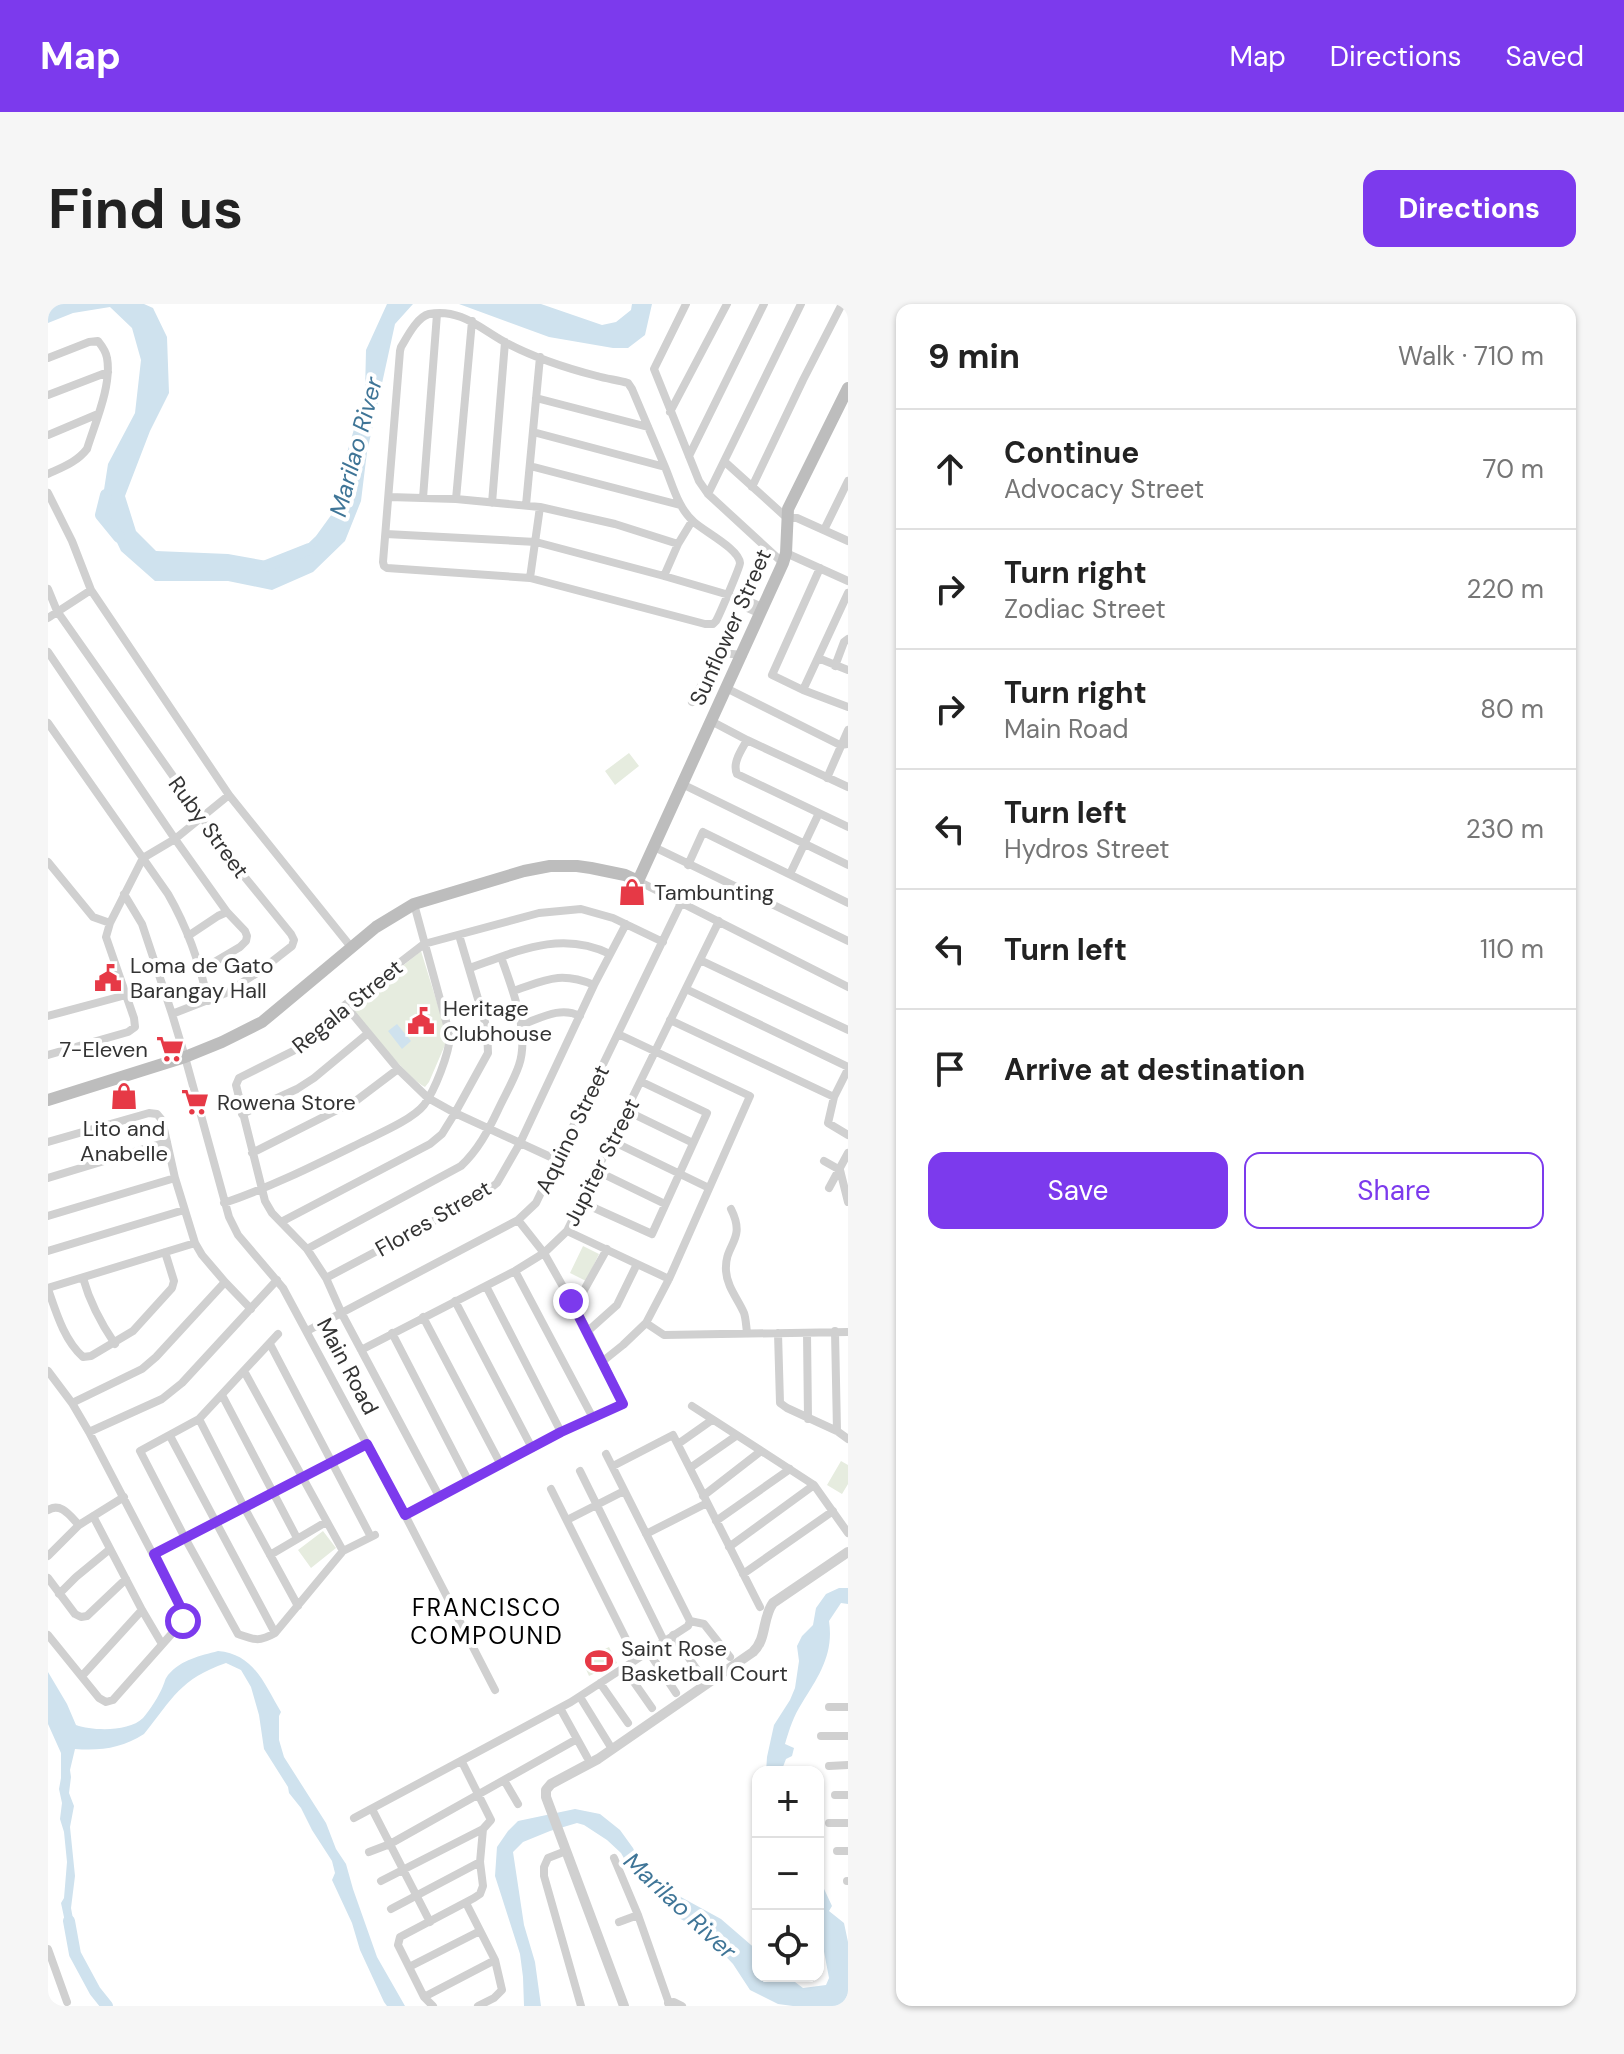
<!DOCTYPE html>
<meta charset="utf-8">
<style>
:root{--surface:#fff;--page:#f6f6f6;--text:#222;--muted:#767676;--line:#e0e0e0;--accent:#7c3aed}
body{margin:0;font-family:"DM Sans",sans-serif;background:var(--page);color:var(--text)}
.controls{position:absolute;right:24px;bottom:24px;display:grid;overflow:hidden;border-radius:16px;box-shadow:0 2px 6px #0004}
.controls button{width:72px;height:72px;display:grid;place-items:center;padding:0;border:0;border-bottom:2px solid var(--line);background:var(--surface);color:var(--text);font:40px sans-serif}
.stop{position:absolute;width:24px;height:24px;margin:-18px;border:6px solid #7c3aed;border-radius:50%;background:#fff}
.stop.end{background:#7c3aed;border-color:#fff;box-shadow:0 2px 8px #0008}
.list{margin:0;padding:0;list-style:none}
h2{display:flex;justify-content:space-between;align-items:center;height:104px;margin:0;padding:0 32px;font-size:34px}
h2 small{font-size:26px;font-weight:400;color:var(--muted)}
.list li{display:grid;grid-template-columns:52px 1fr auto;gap:24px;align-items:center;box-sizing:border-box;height:120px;padding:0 32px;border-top:2px solid var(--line)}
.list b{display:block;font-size:30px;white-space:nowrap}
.list p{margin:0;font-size:26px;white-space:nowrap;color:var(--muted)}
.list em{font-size:26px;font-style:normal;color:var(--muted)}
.actions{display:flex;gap:16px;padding:24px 32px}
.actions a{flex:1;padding:18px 0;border:2px solid var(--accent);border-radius:16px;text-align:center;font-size:28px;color:var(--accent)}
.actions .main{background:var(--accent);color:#fff}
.icon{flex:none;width:44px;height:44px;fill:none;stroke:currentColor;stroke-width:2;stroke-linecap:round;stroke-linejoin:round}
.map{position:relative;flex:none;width:800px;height:1702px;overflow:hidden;border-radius:16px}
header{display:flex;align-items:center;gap:48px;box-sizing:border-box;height:112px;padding:0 40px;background:var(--accent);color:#fff}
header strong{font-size:38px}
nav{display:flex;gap:44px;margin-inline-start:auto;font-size:28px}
.intro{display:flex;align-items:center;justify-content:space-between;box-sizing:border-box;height:192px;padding:0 48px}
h1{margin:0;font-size:56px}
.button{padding:20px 36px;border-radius:16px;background:var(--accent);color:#fff;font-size:28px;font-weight:700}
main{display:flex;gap:48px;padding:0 48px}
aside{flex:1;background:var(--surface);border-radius:16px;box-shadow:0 2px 6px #0004}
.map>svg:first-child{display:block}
.green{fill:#e6ecdf}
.water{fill:#cfe2ee}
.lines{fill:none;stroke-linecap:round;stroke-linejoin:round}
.river{stroke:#cfe2ee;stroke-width:12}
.minor{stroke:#d0d0d0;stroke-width:8}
.tertiary{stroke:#d0d0d0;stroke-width:10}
.secondary{stroke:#bdbdbd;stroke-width:12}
.route{stroke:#7c3aed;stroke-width:10}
.labels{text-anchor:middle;stroke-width:8;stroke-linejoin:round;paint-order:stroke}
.street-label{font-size:22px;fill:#333;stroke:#fff}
.poi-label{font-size:22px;fill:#333;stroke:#fff;text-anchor:start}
.water-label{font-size:24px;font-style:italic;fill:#3f7597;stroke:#fff}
.neighbourhood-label{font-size:24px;letter-spacing:2px;fill:#000;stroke:#fff}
</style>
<header>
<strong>Map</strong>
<nav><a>Map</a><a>Directions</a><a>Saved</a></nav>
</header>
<div class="intro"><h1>Find us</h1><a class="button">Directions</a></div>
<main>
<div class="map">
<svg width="800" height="1702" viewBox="0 0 800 1702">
<rect width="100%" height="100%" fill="#fff"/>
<path class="green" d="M581 449 591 462 567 481 557 467Z
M373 647 400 734 381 778 377 783C360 775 318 721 303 704Z
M535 942 551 950 538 977 522 969Z
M793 1157 800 1161V1180L794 1190 779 1181Z
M275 1227 288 1244 263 1264 250 1246Z
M561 1343 569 1359 541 1372 534 1356Z"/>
<path class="water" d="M0 0H96L105 4 119 33 121 89 102 127 77 192 88 227 108 247 180 250 219 257H242L268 232 289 203 296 159 317 88 318 46 339 0H365L347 20 319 148 313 197 297 237 265 268 224 286 180 277H107L73 247 53 205 60 160 87 109 93 56 84 24 62 3 25 9 0 19Z
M411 0H493L554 21 568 18 583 6 584 0H604L597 31 580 44H565L501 33Z
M349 720 363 737 354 745 340 727Z
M791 1284H800V1300L793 1299 781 1317C786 1350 771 1372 754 1399 746 1411 741 1426 737 1440L746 1444 744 1452 738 1455 733 1468H718L719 1453 726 1421 742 1396 747 1384 751 1357 749 1342 754 1332 765 1321 768 1304 778 1290Z
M170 1347C207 1350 217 1382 233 1408L231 1412V1436L236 1453 278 1519 288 1545 298 1560 305 1585 329 1653 357 1702H339L336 1698 312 1646 304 1619 284 1576 287 1569 284 1557 264 1526 253 1504 241 1489 240 1483 216 1445 211 1411 203 1383 193 1366 178 1359C132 1375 125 1394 96 1430 74 1444 53 1447 27 1445L22 1466 23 1473 21 1489 26 1502 22 1523 27 1572 23 1604 28 1631 20 1632 13 1599 16 1594 19 1558 16 1528 12 1515 14 1499 11 1485 13 1474V1449L0 1420V1368L19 1400 28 1421C45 1427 81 1428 95 1414 102 1406 111 1392 115 1382 118 1375 116 1377 120 1371 134 1355 152 1352 170 1347Z
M527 1505 552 1510 572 1526 585 1544 591 1557 631 1592 673 1615 710 1647V1672H739L755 1684 778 1681 781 1674 770 1616V1572L784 1602 781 1607 796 1619 800 1638V1690L794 1702H745L730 1700 702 1686 685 1660 653 1626 631 1614 618 1603 606 1586 582 1565 573 1549 559 1536 536 1521 529 1519 502 1527 475 1538 465 1548 476 1621 487 1658 493 1702H476L475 1673 472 1650 447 1572 449 1543 460 1527 470 1517Z"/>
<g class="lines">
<path class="river" d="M58 191 53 211 71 233
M218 262 261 245
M21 1617 27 1650 47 1687 59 1702"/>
<path class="minor" d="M638 0 606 65 651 177 660 190 735 259
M0 54 41 38 50 37C54 42 58 47 59 54 64 81 47 119 39 145 29 158 15 163 0 170
M0 91 60 68
M488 94 600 123
M622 108 679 0
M485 128 617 163C625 182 630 204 646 218 657 228 691 245 692 259 692 263 671 312 668 317L665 320H657L482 274 339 264 336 262 335 258 352 47 353 43C359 33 369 13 381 10 411 4 432 24 455 37 484 53 518 64 549 72 559 75 570 76 580 79L584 85 617 163
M0 131 50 110
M641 152 716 0
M677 158 739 214H749L800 237
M482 162 632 201
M704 183 755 76 794 0
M0 189 24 237 43 286 181 491 303 643
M660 190 753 0
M341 193 408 195 492 203 567 220 630 240
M375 194 389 10
M408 195 424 17
M444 199 457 38
M478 201 492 53
M776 226 800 177
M338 230 488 238 616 272 698 296 716 304
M738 249 800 277
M772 264 724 371 755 386 800 289
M616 272 630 240 644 217
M482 274 492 203
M0 285 9 307 191 566 243 630 246 636 244 642 212 667 178 689 124 710
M691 295 695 302 713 310
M0 314 43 286
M0 348 127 535 179 608 197 627 199 632 198 637 192 643 153 666
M770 354 800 366
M787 362 796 338 800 335
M678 384 792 441 800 440
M755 386 800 403
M644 398 671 350 673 349 695 351
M663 417 699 436 800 483
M0 419 120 590C139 623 152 660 160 697
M699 436C693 447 684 459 689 470L800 523
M779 474 800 426
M634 480 800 561
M606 543 800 637
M0 558 45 613 62 619
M640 561 655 528 800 599
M742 570 771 509
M590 577 800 683
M76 590 94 620 124 710 137 753 181 913 190 931 235 984 357 1211 447 1386
M140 632 170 612 179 608
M652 656 800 726
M422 664C470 647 513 626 562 650
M638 685 800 763
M465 687C498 676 512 667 546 681
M297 701 350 765 380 794 407 809 509 856
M0 712 78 691
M622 716 786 793
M473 721C493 714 512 702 532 712
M0 751 80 728 87 723 86 714 58 633 62 619 95 554 127 535 181 491
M800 765 786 793 780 819 800 831
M579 807 645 839
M194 810 249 785 266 774 319 730
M564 837 661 884
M0 838 101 809 109 810 114 816 127 874 147 939 154 951 177 978 203 1005
M204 849 309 796 350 765
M776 857 792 866 800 898
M549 867 617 900
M0 874 119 838
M781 884 800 849
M533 898 604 930 659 809 594 778
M176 899C223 883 267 861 312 839 330 830 364 816 376 801 387 786 401 750 402 732L366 600
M683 905C699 937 676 939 678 967 679 983 690 995 696 1009 698 1015 698 1022 699 1028
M0 912 127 874
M233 918 382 840 394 830 407 809 440 749 439 725 411 631
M519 927 621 975
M259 945 413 862C430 846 440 827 450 806 457 791 466 776 471 761 482 728 464 684 453 653
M0 947 136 906
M467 967 545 1114
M35 974C42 999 52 1018 67 1040
M278 974 433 892 449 879 472 839 546 681 578 620
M438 982 513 1128
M0 984 147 939
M0 985C8 1008 16 1036 35 1053L43 1052 85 1027 124 984 126 977 117 948
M407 997 484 1144
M523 997 535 988 559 945
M375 1013 453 1161
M598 1019 616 1031 800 1028
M259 1027 470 916 488 899 633 599
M540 1027 569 1001 589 960
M787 1027 789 1127
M344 1029 421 1178
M730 1029 732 1099 739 1104 789 1127 800 1135
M759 1029 760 1115
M230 1030 151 1115 92 1147 137 1234 190 1330C207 1336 211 1338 227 1329L295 1247 327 1231
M222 1040 323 1233
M313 1046 467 967 496 949 519 927 671 617
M555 1057 575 1041 598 1019 621 975 702 792 570 730
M0 1067 24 1099 41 1128 134 1306 135 1317 65 1396 58 1398 51 1394 0 1331
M196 1067 295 1247
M174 1091 249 1234
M24 1099 94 1065 108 1053 177 978
M644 1102 766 1181 800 1229
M151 1115 196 1203 250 1302
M41 1128 114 1095 134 1079 229 976
M122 1132 227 1329
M630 1140 664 1116
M558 1150 642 1317
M565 1162 625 1131 712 1303
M642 1164 688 1132
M532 1167 616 1337
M503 1185 588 1355
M655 1192 713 1147
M392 1194 294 1010 278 974 259 945 224 909 217 897 188 781 191 774 247 746 297 701 376 640 491 609 533 605 565 614 615 638
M0 1206C13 1198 22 1212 31 1221
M357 1211 513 1128 575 1100 540 1027 496 949 470 916
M45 1212 94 1306 114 1340
M519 1216 576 1187
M668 1217 742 1165
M598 1230 659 1199
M681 1243 766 1181
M106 1250 319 1140
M222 1251 278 1218
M0 1252 31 1221 76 1193
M695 1270 785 1207
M0 1274 27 1310 33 1313 39 1312 78 1275
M11 1290 28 1273 62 1245
M642 1317 656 1320 682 1353
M625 1331 654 1373
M600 1347 628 1389
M576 1364 604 1404
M34 1372 94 1306
M552 1379 580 1419
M532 1393 564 1445
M781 1403H800
M512 1404 539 1453
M773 1432H800
M781 1462 800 1461
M456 1476 470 1500
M787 1491H800
M324 1505 382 1618
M306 1514 523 1398 640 1322 642 1317
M781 1519H800
M518 1547 500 1554 496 1563V1572L533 1702
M789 1547H800
M321 1548 342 1540 529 1435
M566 1554 590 1611 622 1702
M333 1577 435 1525
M799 1577H800
M418 1599 447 1656 454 1686 446 1694 430 1702
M343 1605 432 1558
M571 1618 590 1611
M0 1645 19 1698
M361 1663 432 1627
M376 1693 447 1656
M620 1699 626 1698 634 1702
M385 1702 376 1693 350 1641 352 1633 426 1594 432 1590 435 1582 432 1558 435 1525 443 1516 414 1458"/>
<path class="tertiary" d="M576 1702 498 1493V1486L503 1480 550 1455 705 1348C719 1335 714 1314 725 1299L800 1248"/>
<path class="secondary" d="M0 796 137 753 174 738 214 718 328 623 366 600 476 567 502 562H529L543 564 577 571 590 577 735 259 738 249 740 205 800 84"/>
</g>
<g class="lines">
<path class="route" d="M135 1317 134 1306 106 1250 319 1140 357 1211 513 1128 575 1100 523 997"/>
</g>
<defs>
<g id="shop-bare" transform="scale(2.16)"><path d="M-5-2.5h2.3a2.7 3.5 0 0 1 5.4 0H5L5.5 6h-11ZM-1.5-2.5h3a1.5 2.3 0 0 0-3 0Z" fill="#e63946" stroke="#fff" stroke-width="2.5" paint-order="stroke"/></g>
<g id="civic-bare" transform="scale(2.16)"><path d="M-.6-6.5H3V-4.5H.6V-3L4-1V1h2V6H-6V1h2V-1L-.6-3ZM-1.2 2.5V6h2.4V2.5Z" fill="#e63946" stroke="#fff" stroke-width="2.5" paint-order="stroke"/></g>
<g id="supermarket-bare" transform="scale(2.16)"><path d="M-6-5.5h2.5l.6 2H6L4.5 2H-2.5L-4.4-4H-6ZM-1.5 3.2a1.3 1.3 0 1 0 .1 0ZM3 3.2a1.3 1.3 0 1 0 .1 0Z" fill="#e63946" stroke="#fff" stroke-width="2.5" paint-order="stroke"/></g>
<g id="stadium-bare" transform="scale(2.16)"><path d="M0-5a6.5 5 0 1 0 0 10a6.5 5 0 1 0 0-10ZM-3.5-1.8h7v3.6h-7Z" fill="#e63946" stroke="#fff" stroke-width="2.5" paint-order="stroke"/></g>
</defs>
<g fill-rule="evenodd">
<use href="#shop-bare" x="584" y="588"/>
<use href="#civic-bare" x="60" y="674"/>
<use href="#civic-bare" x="373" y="717"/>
<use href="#supermarket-bare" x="122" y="745"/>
<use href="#shop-bare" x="76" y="792"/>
<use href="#supermarket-bare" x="147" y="798"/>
<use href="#stadium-bare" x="551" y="1357"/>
</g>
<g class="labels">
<g class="street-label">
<text transform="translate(682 323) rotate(-66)" y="8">Sunflower Street</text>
<text transform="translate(161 523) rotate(54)" y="8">Ruby Street</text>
<text transform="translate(299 702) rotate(-39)" y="8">Regala Street</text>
<text transform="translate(524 825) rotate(-64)" y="8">Aquino Street</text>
<text transform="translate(553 858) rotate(-63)" y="8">Jupiter Street</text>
<text transform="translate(385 914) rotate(-30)" y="8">Flores Street</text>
<text transform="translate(300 1062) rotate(62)" y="8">Main Road</text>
</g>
<g class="poi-label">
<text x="606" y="596">Tambunting</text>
<text x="82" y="669">Loma de Gato<tspan x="82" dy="25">Barangay Hall</tspan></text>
<text x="395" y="712">Heritage<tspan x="395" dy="25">Clubhouse</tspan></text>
<text x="100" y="753" text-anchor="end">7-Eleven</text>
<text x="169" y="806">Rowena Store</text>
<text x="76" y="832" text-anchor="middle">Lito and<tspan x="76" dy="25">Anabelle</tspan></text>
<text x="573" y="1352">Saint Rose<tspan x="573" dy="25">Basketball Court</tspan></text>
</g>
<g class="water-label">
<text transform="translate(308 143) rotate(-75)" y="8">Marilao River</text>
<text transform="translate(632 1602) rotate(43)" y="8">Marilao River</text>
</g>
<g class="neighbourhood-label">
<text x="439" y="1312">FRANCISCO<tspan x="439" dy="28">COMPOUND</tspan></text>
</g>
</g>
</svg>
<div class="controls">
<button>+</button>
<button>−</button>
<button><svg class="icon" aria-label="locate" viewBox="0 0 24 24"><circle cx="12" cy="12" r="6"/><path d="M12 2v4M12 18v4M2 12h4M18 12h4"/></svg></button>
</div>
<div class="stop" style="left:135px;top:1317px"></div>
<div class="stop end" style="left:523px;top:997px"></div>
</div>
<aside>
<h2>9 min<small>Walk · 710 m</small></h2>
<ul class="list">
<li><svg class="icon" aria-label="ahead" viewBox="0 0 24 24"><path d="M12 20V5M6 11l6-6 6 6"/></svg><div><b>Continue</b><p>Advocacy Street</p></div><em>70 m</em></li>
<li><svg class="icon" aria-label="right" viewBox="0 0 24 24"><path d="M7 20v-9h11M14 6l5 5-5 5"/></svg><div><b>Turn right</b><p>Zodiac Street</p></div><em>220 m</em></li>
<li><svg class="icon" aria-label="right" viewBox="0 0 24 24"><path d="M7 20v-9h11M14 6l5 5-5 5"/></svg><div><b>Turn right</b><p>Main Road</p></div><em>80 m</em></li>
<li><svg class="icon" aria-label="left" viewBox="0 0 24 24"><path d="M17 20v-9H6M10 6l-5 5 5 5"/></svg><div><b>Turn left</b><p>Hydros Street</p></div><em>230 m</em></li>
<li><svg class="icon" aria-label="left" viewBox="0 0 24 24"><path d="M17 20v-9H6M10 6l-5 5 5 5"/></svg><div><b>Turn left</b></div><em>110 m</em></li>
<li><svg class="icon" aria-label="arrive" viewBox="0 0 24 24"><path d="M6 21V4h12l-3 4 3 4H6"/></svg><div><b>Arrive at destination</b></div></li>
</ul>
<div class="actions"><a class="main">Save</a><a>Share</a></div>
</aside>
</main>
